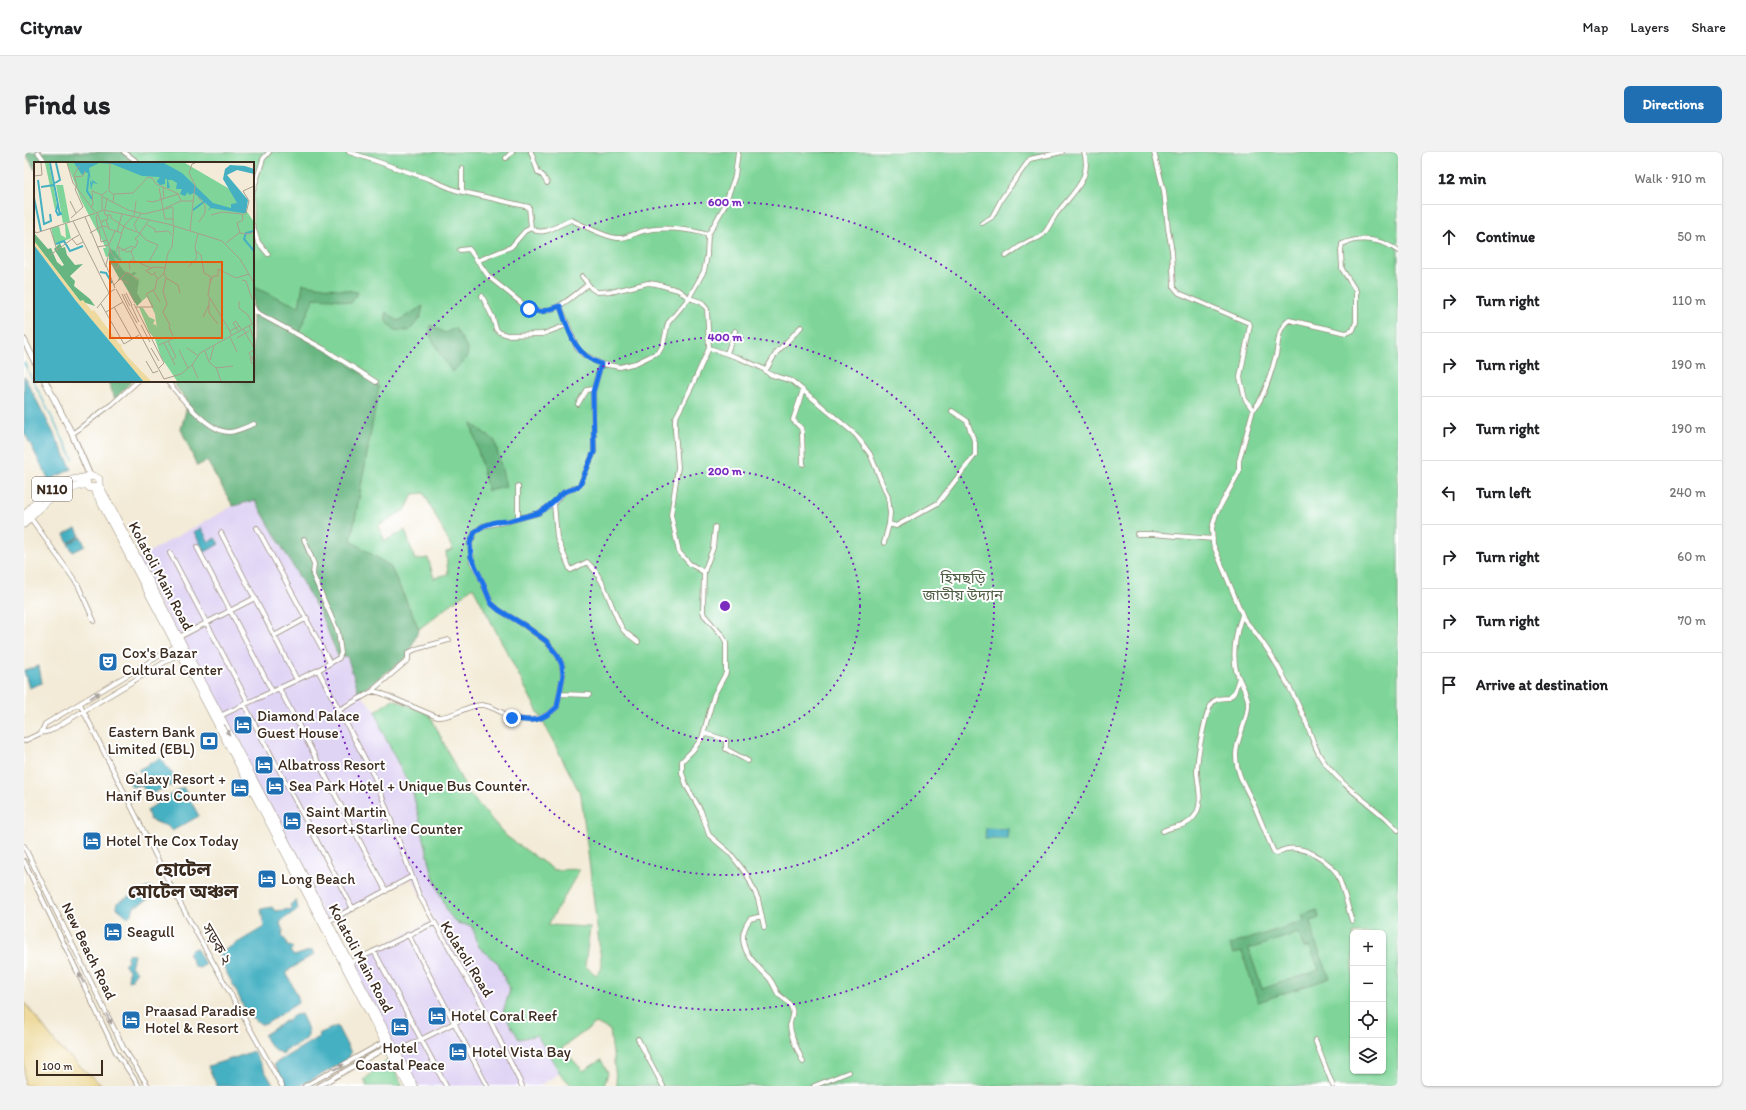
<!DOCTYPE html>
<meta charset="utf-8">
<style>
:root{--surface:#fff;--page:#f2f2f2;--text:#202124;--muted:#757577;--line:#e0e0e0;--accent:#1f6fb2}
body{margin:0;font-family:Itim,"Noto Sans Bengali",sans-serif;background:var(--page);color:var(--text)}
.controls{position:absolute;right:12px;bottom:12px;display:grid;overflow:hidden;border-radius:6px;box-shadow:0 1px 3px #0004}
.controls button{width:36px;height:36px;display:grid;place-items:center;padding:0;border:0;border-bottom:1px solid var(--line);background:var(--surface);color:var(--text);font:20px sans-serif}
.scale{position:absolute;left:12px;bottom:10px;width:67px;box-sizing:border-box;padding-left:4px;border:2px solid #3b2a1e;border-top:0;font-size:11px;line-height:14px;white-space:nowrap;color:#3b2a1e;-webkit-text-stroke:3px #fff;paint-order:stroke}
.stop{position:absolute;width:12px;height:12px;margin:-9px;border:3px solid #1a73e8;border-radius:50%;background:#fff}
.stop.end{background:#1a73e8;border-color:#fff;box-shadow:0 1px 4px #0008}
.list{margin:0;padding:0;list-style:none}
h2{display:flex;justify-content:space-between;align-items:center;height:52px;margin:0;padding:0 16px;font-size:17px}
h2 small{font-size:13px;font-weight:400;color:var(--muted)}
.list li{display:grid;grid-template-columns:26px 1fr auto;gap:12px;align-items:center;box-sizing:border-box;height:64px;padding:0 16px;border-top:1px solid var(--line)}
.list b{display:block;font-size:15px;white-space:nowrap}
.list em{font-size:13px;font-style:normal;color:var(--muted)}
.icon{flex:none;width:22px;height:22px;fill:none;stroke:currentColor;stroke-width:2;stroke-linecap:round;stroke-linejoin:round}
.map{position:relative;flex:none;width:1374px;height:934px;overflow:hidden;border-radius:6px}
header{display:flex;align-items:center;gap:24px;box-sizing:border-box;height:56px;padding:0 20px;background:var(--surface);border-bottom:1px solid var(--line)}
header strong{font-size:19px}
nav{display:flex;gap:22px;margin-inline-start:auto;font-size:14px}
.intro{display:flex;align-items:center;justify-content:space-between;box-sizing:border-box;height:96px;padding:0 24px}
h1{margin:0;font-size:28px}
.button{padding:10px 18px;border-radius:6px;background:var(--accent);color:#fff;font-size:14px;font-weight:700}
main{display:flex;gap:24px;padding:0 24px}
aside{flex:1;background:var(--surface);border-radius:6px;box-shadow:0 1px 3px #0004}
.map>svg:first-child{display:block}
.built{fill:#e0d4f4}
.green{fill:#7fd599;stroke:#5d805c;fill-rule:evenodd}
.forest{fill:#67b681;stroke:#517050;fill-rule:evenodd}
.sand{fill:#eeda9e;stroke:#94825e}
.water{fill:#44b0c2;stroke:#406d70}
.lines{fill:none;stroke-linecap:round;stroke-linejoin:round}
.stream{stroke:#44b0c2;stroke-width:1.5}
.street-casing{stroke:#978a7a;stroke-width:5.5}
.secondary-casing{stroke:#978a7a;stroke-width:7}
.highway-casing{stroke:#978a7a;stroke-width:8}
.street{stroke:#fff;stroke-width:4}
.secondary{stroke:#fff;stroke-width:5.5}
.highway{stroke:#fff;stroke-width:7}
.oneway{fill:#a79f9a}
.route{stroke:#1a73e8;stroke-width:5}
.ring{fill:none;stroke:#7b2cbf;stroke-width:2;stroke-dasharray:2 4}
.labels{text-anchor:middle;stroke-width:4;stroke-linejoin:round;paint-order:stroke}
.shield{fill:#fff;stroke:#766a62;stroke-width:1}
.shield-label{font-size:14px;font-weight:bold;fill:#3b2a1e}
.street-label{font-size:15px;fill:#3b2a1e;stroke:#fff}
.park-label{font-size:15px;fill:#4f5d43;stroke:#fff}
.poi-label{font-size:15px;fill:#3b2a1e;stroke:#fff;text-anchor:start}
.district-label{font-size:19px;font-weight:bold;fill:#3b2a1e;stroke:#fff}
.inset-river{fill:none;stroke:#44b0c2;stroke-width:2}
.inset-road{fill:none;stroke:#a99e8d;stroke-width:1}
.view{fill:#e8590c;fill-opacity:0.15;stroke:#e8590c;stroke-width:2}
.inset-edge{fill:none;stroke:#3b2a1e;stroke-width:2}
.centre{fill:#7b2cbf;stroke:#fff;stroke-width:2}
.ring-label{font-size:12px;text-anchor:middle;font-weight:bold;fill:#7b2cbf;stroke:#fff;stroke-width:4;stroke-linejoin:round;paint-order:stroke}
</style>
<header>
<strong>Citynav</strong>
<nav><a>Map</a><a>Layers</a><a>Share</a></nav>
</header>
<div class="intro"><h1>Find us</h1><a class="button">Directions</a></div>
<main>
<div class="map">
<svg width="1374" height="934" viewBox="0 0 1374 934">
<rect width="100%" height="100%" fill="#fff"/>
<filter id="ink" filterUnits="userSpaceOnUse"><feTurbulence type="fractalNoise" baseFrequency=".025" numOctaves="2"/><feDisplacementMap in="SourceGraphic" scale="8" xChannelSelector="R" yChannelSelector="G"/><feConvolveMatrix kernelMatrix="1 2 1 2 8 2 1 2 1" color-interpolation-filters="sRGB"/></filter>
<filter id="wash" filterUnits="userSpaceOnUse"><feTurbulence type="fractalNoise" baseFrequency=".012" numOctaves="4" result="noise"/><feDisplacementMap in="SourceGraphic" scale="16" xChannelSelector="R" yChannelSelector="G"/><feGaussianBlur stdDeviation="0.9" result="paint"/><feColorMatrix in="noise" values="0 0 0 0 0 0 0 0 0 0 0 0 0 0 0 0 0 1.4 0 .05"/><feComposite in="paint" operator="in"/></filter>
<g filter="url(#wash)">
<rect width="100%" height="100%" fill="#f3ebd7"/>
<path class="built" d="M231 348 297 463 314 506 323 504 335 541 352 559 358 579 389 641 409 724 424 761 433 771 448 774 455 795 474 811 486 838 479 860 513 883 536 921 515 934H388L324 811 409 768 388 726 303 771 112 407 209 354Z"/>
<path class="green" d="M45 0H1374V934H593L586 878 572 871 538 896 559 919 577 908 584 921 580 934H548L536 921 513 883 495 887 479 860 486 838 474 811 455 795 448 774 433 771 424 761 409 724 389 641 358 579 352 559 369 547 406 563 443 639 482 684 530 718 556 717 524 773 566 775 561 814 572 823 578 816 557 643 449 435 395 477 366 414 327 389 344 296 229 219V11H52ZM400 341 429 398 422 400 424 422 410 426 404 406 391 408 381 378 361 389 354 374 382 357 389 342ZM1329 781H1359V919H1329Z
M364 907 379 934H342V929L340 928Z"/>
<path class="forest" d="M1 0H98L110 9 119 11H11V18Z
M279 132 334 140 327 151 312 147 290 146 275 180 308 200 355 235 327 389 366 414 395 477 383 505 335 541 323 504 315 506 297 463 231 348 209 354 183 309 173 314 157 277 164 251 148 229H229V135L275 155Z
M399 154 396 166 385 179 371 178 362 170V160L374 169Z
M407 173 421 181 431 176 444 197 443 206 428 220 416 202 406 183Z
M84 229H108L91 247Z
M447 271 471 289 482 335 464 339Z
M1293 758 1295 766 1287 769 1292 792 1306 826 1234 850 1218 800 1209 802 1206 793 1280 769 1278 763ZM1274 781 1280 796 1286 795 1295 818 1238 837 1225 797Z"/>
<path class="sand" d="M0 850 34 894 78 934H0Z"/>
<path class="water" d="M0 224 48 317 25 328 0 280Z
M52 376 56 384 44 391 40 383Z
M177 376 185 390 191 386 195 392 181 400 170 380Z
M57 385 61 394 49 400 44 392Z
M15 514 18 531 5 536 0 518Z
M136 606 150 624V634H144L125 643 117 633 108 635 102 624 110 619 112 627 116 631 120 630V624L114 618Z
M159 635 175 664 148 679 143 674 126 668 123 658Z
M962 676 984 677 983 687H961Z
M127 734 131 738 132 743 110 755 108 761 104 765 92 755 93 751 96 749Z
M272 748 274 757 257 769 256 772 259 778 258 784 263 790 264 795 267 794 269 796 266 799 270 804 288 798 290 802 262 820 274 845V851L242 872H237L223 862 211 836 195 807 196 801 240 775 237 757 248 755 251 759 268 757 266 753Z
M172 796 181 812 176 816 171 815 164 801 167 798Z
M105 801 110 803 107 815 113 819 108 826V828L104 829 105 818 100 813 104 810 103 804Z
M277 862C290 887 286 887 261 898L260 902C249 899 244 892 240 883L271 863Z
M313 874 327 901 324 903 326 907 276 934H262L250 912 296 884 294 882Z
M229 899 250 934H193L184 914 213 905Z"/>
<g class="lines">
<path class="stream" d="M0 211 49 307"/>
</g>
</g>
<g filter="url(#ink)">
<g class="lines">
<g class="street-casing">
<path id="street" d="M14 0 22 11
M100 0 111 8V11
M325 0 405 27 431 38 505 55 507 76
M507 0 514 20 519 24 523 31
M714 0 711 24 700 55 684 83 683 104 680 119 665 146 677 150 683 157 685 196 715 206 738 216 745 222 768 229 832 283 846 302 864 345 866 361 865 372 860 391
M1130 0 1140 39 1144 77 1148 99 1150 135 1155 141 1225 171 1226 173 1216 225 1221 247 1229 258C1240 248 1248 218 1252 203 1255 190 1253 177 1265 168L1322 181 1329 178 1332 170V139L1318 117 1317 99 1318 92C1336 84 1358 87 1374 99
M482 6 488 0
M438 16V40
M229 39 239 7 245 0
M958 71 968 65 978 46 1006 7 1038 0
M229 74 234 90 244 102
M436 98 445 97 465 125 505 157C527 166 547 146 564 132
M982 104C990 99 997 93 1005 89 1009 87 1014 87 1017 84 1024 79 1026 71 1031 64 1045 43 1069 29 1060 0
M453 109 487 95 501 79 507 76C518 86 535 72 547 68 559 73 580 85 593 86 603 87 610 81 619 79 637 74 667 77 684 83
M458 144 469 166 472 177 475 180 483 183 519 182 543 173
M536 154 553 196 559 202 577 212 596 215 612 211 635 200 639 193 644 171 665 146 654 138 632 132 624 131 591 139 573 140 567 136 558 124
M229 155 232 160 300 197 352 230
M685 196 668 234 651 267V278L654 315 647 363 655 400 666 412 680 420 679 459 680 463 698 483 702 490V521L690 543 678 586 669 598 658 609V621L663 635 677 659 685 683 706 701 723 723 734 747 740 775
M703 201 711 179
M742 218 752 201 777 175
M143 229C156 244 183 279 204 280 210 281 224 274 230 272
M779 238 769 268 777 276 778 281 779 312
M554 252 562 238 569 237
M1229 258 1215 309V320L1192 362 1188 376 1189 392 1220 467C1246 496 1264 531 1280 565 1286 579 1290 596 1298 607 1318 636 1350 653 1374 678
M48 282 88 252 114 229
M530 351 533 386 546 417 547 418 563 410C583 429 585 453 598 476 601 482 609 485 614 490
M6 365 54 433 70 469
M494 366V334
M865 372 872 374 914 351 951 303V291L943 269 928 259
M233 376 306 511
M197 381 273 528
M1113 382H1128L1189 387
M173 395 248 539
M146 401 224 550
M680 420 689 396 691 375
M1218 463C1212 479 1208 501 1212 518 1215 529 1222 538 1224 549 1226 566 1212 585 1212 603 1212 623 1223 637 1231 655 1237 669 1243 685 1250 700L1253 701C1271 689 1298 703 1311 719 1318 728 1324 757 1328 769
M250 484 283 466
M155 485 231 446
M294 518 351 626 395 743 460 856 498 934
M255 536 362 739
M349 539 351 536 384 508V501L392 497 425 488
M537 542 565 543
M56 552 152 744 258 934
M220 552 329 757
M315 558 349 539 357 541 413 565C429 566 442 553 457 553 464 553 471 557 477 560 499 571 515 572 533 555L539 523 538 513 534 504 522 489 500 473 475 458 467 451 456 424 448 410 446 391 451 380 459 374 485 369 514 361 530 351 540 340 549 337 556 333 570 300 569 240 577 212
M196 564 294 518 315 506 317 501 314 480 289 423 290 412 280 387
M17 581 21 572 152 494
M680 581 702 588V597L724 609
M0 589 17 581 26 579 156 501
M1139 679C1149 673 1162 676 1170 665 1180 652 1174 636 1173 620 1173 608 1181 556 1190 549 1194 546 1200 546 1205 546L1210 541 1215 526
M0 694 99 895 124 934
M0 709 92 900 115 934
M738 764 726 767C708 792 728 809 745 826 749 831 751 837 754 842 759 847 766 849 768 857 770 862 766 868 766 872 766 885 774 898 779 910
M303 770 387 725
M384 782 463 934
M350 799 422 934
M325 811 410 771
M614 887 639 934
M1291 888 1309 934
M372 900 460 856
M281 934 360 890
M295 934 363 895
M790 934 825 920"/>
</g>
<g class="secondary-casing">
<path id="secondary" d="M0 188 11 210
M21 229 48 282 66 324"/>
</g>
<g class="highway-casing">
<path id="highway" d="M75 333 390 934
M70 337 384 934
M0 364 14 347 27 338 48 328 69 324 75 327V333L73 335 66 336 62 332 64 326
M0 372C21 348 31 340 62 332"/>
</g>
<use href="#street" class="street"/>
<use href="#secondary" class="secondary"/>
<use href="#highway" class="highway"/>
</g>
<defs><path id="oneway-solid" d="M-6-.8H1V-3.2L6.5 0L1 3.2V.8H-6Z"/></defs>
<g class="oneway">
<use href="#oneway-solid" transform="translate(71 543) rotate(-32)"/>
<use href="#oneway-solid" transform="translate(203 578) rotate(62)"/>
<use href="#oneway-solid" transform="translate(57 826) rotate(-116)"/>
<use href="#oneway-solid" transform="translate(85 867) rotate(63)"/>
<use href="#oneway-solid" transform="translate(315 915) rotate(-29)"/>
</g>
</g>
<g class="lines" filter="url(#ink)">
<path class="route" d="M488 566C508 570 517 570 533 555L539 523 538 513 534 504 522 489 500 473 475 458 467 451 456 424 447 405 446 391 451 380 459 374 471 370 485 369 514 361 521 357 540 340 549 337 556 333 570 300 569 240 577 212C549 202 545 179 536 154L517 160 505 157"/>
</g>
<g class="ring">
<circle cx="701" cy="454" r="135"/>
<circle cx="701" cy="454" r="269"/>
<circle cx="701" cy="454" r="404"/>
</g>
<defs>
<g id="theatre-square" transform="scale(1)"><rect x="-9" y="-9" width="18" height="18" rx="4" fill="#1f6fb2" stroke="#fff"/><path d="M-5-5.5Q0-4 5-5.5V0Q5 5 0 6Q-5 5-5 0ZM-3.3-2.5H-1v1.5H-3.3ZM1-2.5H3.3v1.5H1ZM-2.8 1Q0 5.5 2.8 1Z" fill="#fff"/></g>
<g id="hotel-square" transform="scale(1)"><rect x="-9" y="-9" width="18" height="18" rx="4" fill="#1f6fb2" stroke="#fff"/><path d="M-6-4.5h1.5V1H6V5H4.5V3h-9V5H-6ZM-4 0a1.8 1.8 0 1 1 3.6 0ZM.5 0V-2.5h3Q6-2.5 6 0Z" fill="#fff"/></g>
<g id="bank-square" transform="scale(1)"><rect x="-9" y="-9" width="18" height="18" rx="4" fill="#1f6fb2" stroke="#fff"/><path d="M-6-4H6V4H-6ZM0-2.3a2.3 2.3 0 1 0 0 4.6a2.3 2.3 0 1 0 0-4.6Z" fill="#fff"/></g>
</defs>
<g fill-rule="evenodd">
<use href="#theatre-square" x="84" y="510"/>
<use href="#hotel-square" x="219" y="573"/>
<use href="#bank-square" x="185" y="589"/>
<use href="#hotel-square" x="240" y="613"/>
<use href="#hotel-square" x="251" y="634"/>
<use href="#hotel-square" x="216" y="636"/>
<use href="#hotel-square" x="268" y="669"/>
<use href="#hotel-square" x="68" y="689"/>
<use href="#hotel-square" x="243" y="727"/>
<use href="#hotel-square" x="89" y="780"/>
<use href="#hotel-square" x="413" y="864"/>
<use href="#hotel-square" x="107" y="868"/>
<use href="#hotel-square" x="376" y="875"/>
<use href="#hotel-square" x="434" y="900"/>
</g>
<g class="labels">
<rect class="shield" x="8" y="325" width="40" height="24" rx="3"/>
<g class="shield-label">
<text x="28" y="342">N110</text>
</g>
<g class="street-label">
<text transform="translate(137 424) rotate(62)" y="5">Kolatoli Main Road</text>
<text transform="translate(193 792) rotate(60)" y="5">সড়ক ২</text>
<text transform="translate(65 799) rotate(64)" y="5">New Beach Road</text>
<text transform="translate(337 806) rotate(62)" y="5">Kolatoli Main Road</text>
<text transform="translate(443 807) rotate(58)" y="5">Kolatoli Road</text>
</g>
<g class="park-label">
<text x="939" y="431">হিমছড়ি<tspan x="939" dy="17">জাতীয় উদ্যান</tspan></text>
</g>
<g class="poi-label">
<text x="98" y="506">Cox's Bazar<tspan x="98" dy="17">Cultural Center</tspan></text>
<text x="233" y="569">Diamond Palace<tspan x="233" dy="17">Guest House</tspan></text>
<text x="171" y="585" text-anchor="end">Eastern Bank<tspan x="171" dy="17">Limited (EBL)</tspan></text>
<text x="254" y="618">Albatross Resort</text>
<text x="202" y="632" text-anchor="end">Galaxy Resort +<tspan x="202" dy="17">Hanif Bus Counter</tspan></text>
<text x="265" y="639">Sea Park Hotel + Unique Bus Counter</text>
<text x="282" y="665">Saint Martin<tspan x="282" dy="17">Resort+Starline Counter</tspan></text>
<text x="82" y="694">Hotel The Cox Today</text>
<text x="257" y="732">Long Beach</text>
<text x="103" y="785">Seagull</text>
<text x="121" y="864">Praasad Paradise<tspan x="121" dy="17">Hotel &amp; Resort</tspan></text>
<text x="427" y="869">Hotel Coral Reef</text>
<text x="376" y="901" text-anchor="middle">Hotel<tspan x="376" dy="17">Coastal Peace</tspan></text>
<text x="448" y="905">Hotel Vista Bay</text>
</g>
<g class="district-label">
<text x="159" y="724">হোটেল<tspan x="159" dy="22">মোটেল অঞ্চল</tspan></text>
</g>
</g>
<g transform="translate(10 10)">
<rect width="220" height="220" fill="#f3ebd7"/>
<path d="M11 1H15L23 43 21 48ZM33 1H151L199 29 220 60V219H143L127 195 121 177 115 170 105 145 109 146 115 155 121 158 119 162 122 163 123 167 121 152 113 135 108 139 75 94 72 95 69 86H72L47 38ZM22 23H29L36 60 29 61ZM31 62H33L37 76 21 83 17 66 25 64 27 73 32 76Z" fill="#7fd599"/>
<path d="M0 71 14 87 17 86 23 100 28 104 30 103 20 87 26 81 28 86 31 85 33 93 41 103 49 102 36 114 41 119 40 124 56 137 61 144 46 139 0 79ZM75 86 81 89 88 100 79 95 90 109 98 112 99 110 103 111 98 114 105 119 103 131 108 139 103 144 87 117 83 120 85 116 75 98Z" fill="#67b681"/>
<path d="M0 79 46 139 49 138 58 149 60 148 86 183 88 182 87 185 94 195 117 219H109L102 212 42 139 0 83Z" fill="#eeda9e"/>
<path d="M40 1H130L148 11 179 41 197 46V42L203 41 189 17 191 7 196 3 211 4 220 7V12L203 8 193 13 214 38 212 51H208L177 46 174 49 176 45 160 31 155 33 154 30 151 34 146 32 148 27H142L143 21 138 18H134L136 26H133V17H131V22L126 23 121 17 123 19 126 15 108 14 78 2 65 1 55 6 57 17 64 22 59 21 57 28 56 19 59 21 55 12 51 10 48 13ZM0 83 42 139 109 219H0Z" fill="#44b0c2"/>
<path class="inset-river" d="M16 1 26 53M55 12 53 29 58 37M4 18 10 62 17 59 16 52M21 21 26 18 22 1M7 25 20 23M0 36 7 69M24 42 22 49 24 53 27 52 25 49M159 48 171 39M220 69 212 71 210 77 220 89M22 82 30 79 36 89 49 84M66 110 72 111 78 121"/>
<path class="inset-road" d="M33 1 39 21 61 50M45 4 40 13 43 24 41 27 49 45M0 14 8 13 7 1M41 15 49 14 51 9M129 25 130 37M125 26 131 57H140M75 29 80 33 79 40M75 29 76 1M80 32 99 31 114 15 118 16 122 22 145 32M69 35 94 48 110 52 139 45M164 35 171 43V51L165 60M36 39 42 51M113 39 119 40 144 32 147 39M56 45 59 43 58 29 68 33M131 46 147 39H159M139 46V64M68 48V33L73 29M70 48 71 53H77V56L92 66 106 71M71 48 73 36M63 50 78 92 85 100 84 106H81L75 97M64 53 62 54 64 67M177 53 188 50 208 52 209 58 203 61 206 71M208 53 212 51 215 39 209 29 220 24M100 54 102 39M51 55 72 105M37 56 49 45M72 58 75 67 88 71M115 58 106 71 112 78 124 83 115 100M39 59 70 48 134 62 188 79 206 97 220 121M39 59 75 131 81 127M68 61V59L74 57 73 53M113 63 121 67V70L134 69 138 73M140 64 138 85 134 91 130 111 132 116 144 123 146 131M16 66 23 88M65 67 67 80 73 78M0 68 2 71 39 59M103 69 100 63 107 51M156 69 161 23 155 11 158 2 161 1M83 70 88 52M56 71 68 64 74 65M45 73 38 77 43 83 49 80M192 81 205 71 215 72 220 70M75 83 81 69M83 84 93 90 97 89M63 85 75 83M85 85V94L88 98M76 87 72 103 81 126M87 89 98 84 101 86 104 79 101 77 106 72M162 89 167 93 170 111 176 114V121L179 114H184V107L202 116 215 112M82 90 90 64 99 54M15 94 38 77M99 98 117 106M154 105 163 96 161 85 164 71M96 108 95 100 100 96 97 91 99 86M111 108 118 113 122 110M113 108 120 105 132 106M120 112 124 117 130 111M132 116 129 129 133 142 129 150 136 163M86 117 93 110 105 118M208 118 212 119 218 137M176 121 174 133 196 169M80 123 86 117 95 122M82 127 130 217M119 128 126 140M95 130 101 141M92 131 98 143M88 132 94 145M90 132 96 144M175 137V151L184 162M205 139V146L214 153 218 161M67 142 90 182 105 173M100 142 130 201 125 206M97 143 105 160M80 145 98 177M94 145 103 161M102 145H119L112 132 121 127 123 117M63 146 75 131M72 150 89 140M169 155 175 143M136 162 135 165 139 174M107 163 116 180M215 164 220 177M209 167 220 186M204 169 199 161 202 159 207 167M197 173 196 169 205 164M196 175 203 190M203 176 215 169M134 179 142 195 138 198M130 181 141 203M125 183 143 175M117 186 125 199M153 186 163 193M145 188 154 206M220 188 215 191 220 200M171 189 175 200 182 206 199 204M220 194 216 196 218 202 220 200M176 198 180 184M112 199 119 211 124 209M158 203 164 216M182 205 187 219M130 217 147 212 158 203 166 191 220 161"/>
<path class="view" d="M76 100H188V176H76Z"/>
<rect width="220" height="220" class="inset-edge"/>
</g>
<circle cx="701" cy="454" r="6" class="centre"/>
<g class="ring-label">
<text x="701" y="54">600 m</text>
<text x="701" y="189">400 m</text>
<text x="701" y="323">200 m</text>
</g>
</svg>
<div class="controls">
<button>+</button>
<button>−</button>
<button><svg class="icon" aria-label="locate" viewBox="0 0 24 24"><circle cx="12" cy="12" r="6"/><path d="M12 2v4M12 18v4M2 12h4M18 12h4"/></svg></button>
<button><svg class="icon" aria-label="layers" viewBox="0 0 24 24"><path d="M12 4l9 5-9 5-9-5zM3 14l9 5 9-5"/></svg></button>
</div>
<div class="scale">100 m</div>
<div class="stop" style="left:505px;top:157px"></div>
<div class="stop end" style="left:488px;top:566px"></div>
</div>
<aside>
<h2>12 min<small>Walk · 910 m</small></h2>
<ul class="list">
<li><svg class="icon" aria-label="ahead" viewBox="0 0 24 24"><path d="M12 20V5M6 11l6-6 6 6"/></svg><div><b>Continue</b></div><em>50 m</em></li>
<li><svg class="icon" aria-label="right" viewBox="0 0 24 24"><path d="M7 20v-9h11M14 6l5 5-5 5"/></svg><div><b>Turn right</b></div><em>110 m</em></li>
<li><svg class="icon" aria-label="right" viewBox="0 0 24 24"><path d="M7 20v-9h11M14 6l5 5-5 5"/></svg><div><b>Turn right</b></div><em>190 m</em></li>
<li><svg class="icon" aria-label="right" viewBox="0 0 24 24"><path d="M7 20v-9h11M14 6l5 5-5 5"/></svg><div><b>Turn right</b></div><em>190 m</em></li>
<li><svg class="icon" aria-label="left" viewBox="0 0 24 24"><path d="M17 20v-9H6M10 6l-5 5 5 5"/></svg><div><b>Turn left</b></div><em>240 m</em></li>
<li><svg class="icon" aria-label="right" viewBox="0 0 24 24"><path d="M7 20v-9h11M14 6l5 5-5 5"/></svg><div><b>Turn right</b></div><em>60 m</em></li>
<li><svg class="icon" aria-label="right" viewBox="0 0 24 24"><path d="M7 20v-9h11M14 6l5 5-5 5"/></svg><div><b>Turn right</b></div><em>70 m</em></li>
<li><svg class="icon" aria-label="arrive" viewBox="0 0 24 24"><path d="M6 21V4h12l-3 4 3 4H6"/></svg><div><b>Arrive at destination</b></div></li>
</ul>
</aside>
</main>
